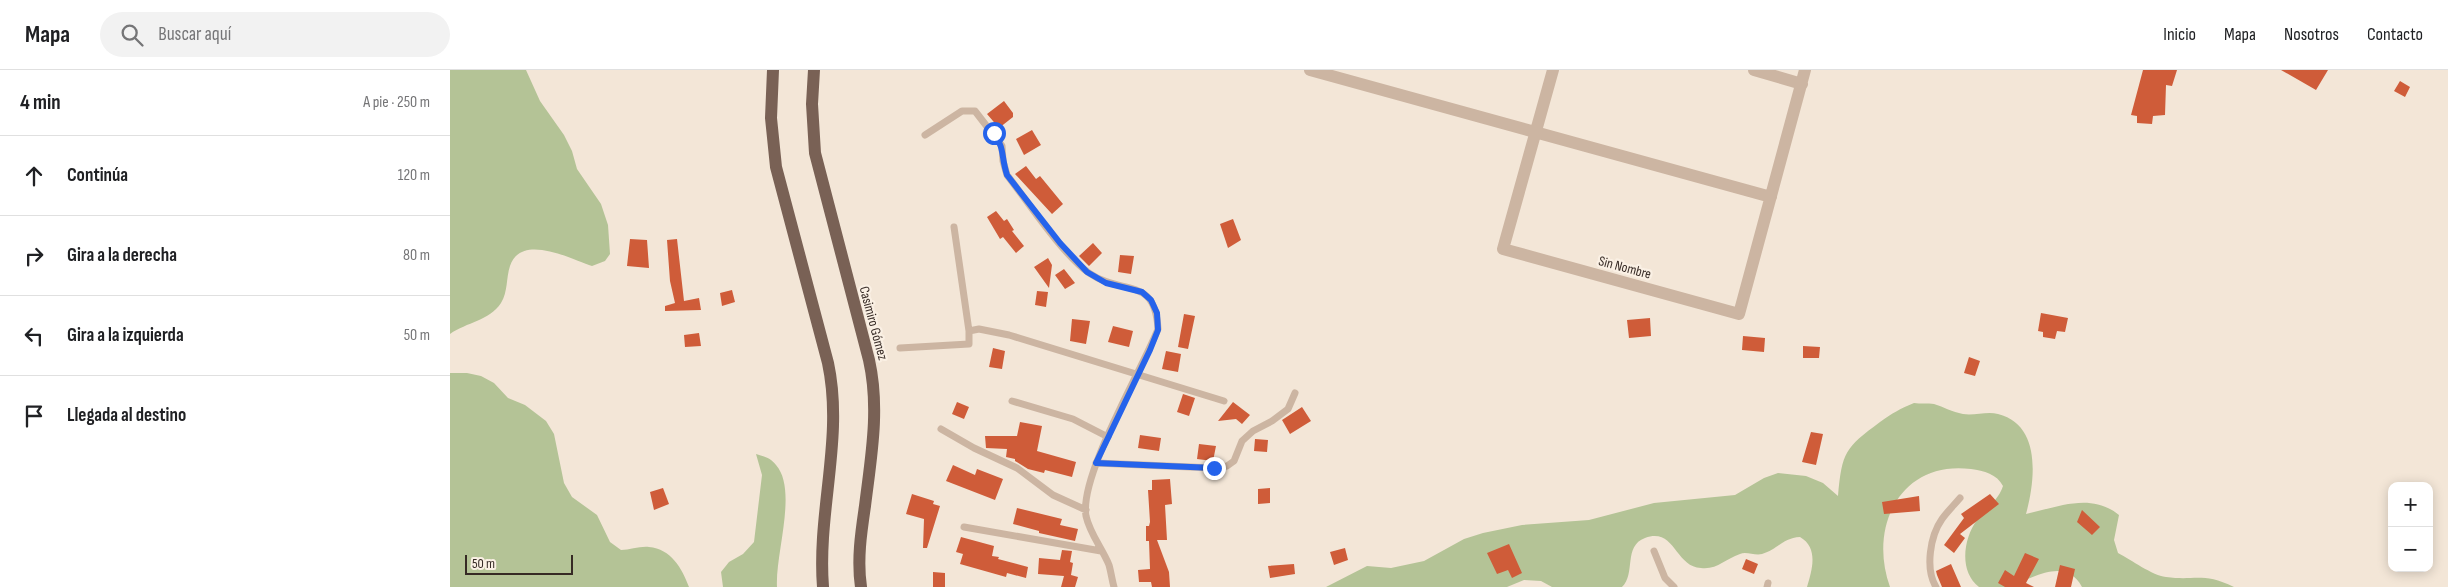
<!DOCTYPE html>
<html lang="es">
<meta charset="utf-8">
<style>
:root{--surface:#fff;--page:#f2f2f2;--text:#202124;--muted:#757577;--line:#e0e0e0}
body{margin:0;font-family:"Sofia Sans Condensed",sans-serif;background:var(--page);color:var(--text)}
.controls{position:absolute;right:15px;bottom:15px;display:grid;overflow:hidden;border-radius:10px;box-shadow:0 2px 12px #0003}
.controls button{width:45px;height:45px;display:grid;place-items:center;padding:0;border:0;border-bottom:1px solid var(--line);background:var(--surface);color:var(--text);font:25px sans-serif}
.scale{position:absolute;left:15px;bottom:12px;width:108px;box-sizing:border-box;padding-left:5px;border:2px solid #362a25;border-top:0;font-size:14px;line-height:18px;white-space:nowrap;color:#362a25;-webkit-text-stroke:4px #faf0e4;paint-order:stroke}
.stop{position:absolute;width:15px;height:15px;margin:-11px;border:4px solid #2563eb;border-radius:50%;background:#fff}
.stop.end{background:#2563eb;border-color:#fff;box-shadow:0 1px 5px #0008}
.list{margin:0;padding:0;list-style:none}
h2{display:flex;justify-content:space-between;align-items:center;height:65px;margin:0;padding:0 20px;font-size:21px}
h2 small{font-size:16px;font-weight:400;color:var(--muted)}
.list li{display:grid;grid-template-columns:32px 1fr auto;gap:15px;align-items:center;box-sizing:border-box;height:80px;padding:0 20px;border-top:1px solid var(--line)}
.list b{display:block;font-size:19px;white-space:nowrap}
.list em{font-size:16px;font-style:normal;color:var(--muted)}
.icon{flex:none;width:28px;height:28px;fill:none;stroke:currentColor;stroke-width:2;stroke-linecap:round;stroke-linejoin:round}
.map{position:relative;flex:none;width:1998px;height:517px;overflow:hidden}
header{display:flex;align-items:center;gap:30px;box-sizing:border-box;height:70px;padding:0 25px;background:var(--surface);border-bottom:1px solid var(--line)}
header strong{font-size:24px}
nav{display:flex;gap:28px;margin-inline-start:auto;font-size:18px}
.search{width:350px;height:45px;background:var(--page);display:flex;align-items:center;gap:12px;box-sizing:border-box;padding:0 18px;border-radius:28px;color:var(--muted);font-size:19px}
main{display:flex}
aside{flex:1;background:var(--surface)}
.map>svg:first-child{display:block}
.green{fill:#b4c396}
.building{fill:#cf5c39}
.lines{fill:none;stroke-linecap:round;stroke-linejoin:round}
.lane{stroke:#ccb5a2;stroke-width:7}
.street{stroke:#ccb5a2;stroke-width:12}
.primary{stroke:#796155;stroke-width:12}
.route{stroke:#2563eb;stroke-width:6}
.labels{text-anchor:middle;stroke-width:4.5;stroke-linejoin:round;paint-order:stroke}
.street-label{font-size:14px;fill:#362a25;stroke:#faf0e4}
</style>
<header>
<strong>Mapa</strong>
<div class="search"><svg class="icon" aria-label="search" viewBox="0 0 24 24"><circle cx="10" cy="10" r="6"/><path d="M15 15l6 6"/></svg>Buscar aquí</div>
<nav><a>Inicio</a><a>Mapa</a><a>Nosotros</a><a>Contacto</a></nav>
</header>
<main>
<aside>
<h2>4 min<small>A pie · 250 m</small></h2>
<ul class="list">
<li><svg class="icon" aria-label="ahead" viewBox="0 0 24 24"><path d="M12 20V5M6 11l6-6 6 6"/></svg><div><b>Continúa</b></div><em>120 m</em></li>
<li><svg class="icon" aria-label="right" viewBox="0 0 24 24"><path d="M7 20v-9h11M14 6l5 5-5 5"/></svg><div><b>Gira a la derecha</b></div><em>80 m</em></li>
<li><svg class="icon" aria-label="left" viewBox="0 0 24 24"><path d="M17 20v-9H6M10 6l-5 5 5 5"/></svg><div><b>Gira a la izquierda</b></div><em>50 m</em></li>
<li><svg class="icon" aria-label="arrive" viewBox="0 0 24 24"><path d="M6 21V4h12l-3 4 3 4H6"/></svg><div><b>Llegada al destino</b></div></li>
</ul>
</aside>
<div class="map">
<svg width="1998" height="517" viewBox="0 0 1998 517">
<rect width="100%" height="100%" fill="#f3e6d7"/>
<path class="green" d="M0 0H76L90 31 114 65 122 81 127 99 151 134 158 155 160 184 155 191 142 196C123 190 71 162 60 196 56 208 58 222 51 233 39 251 17 252 0 264Z
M0 303H17L31 306 44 313 58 328 75 335 96 351 104 364 114 413 122 427 147 445 160 472 171 480C180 480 190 476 199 477 221 479 232 498 239 517H0Z
M1464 333C1470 334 1478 333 1484 334 1494 337 1502 342 1513 344 1524 346 1537 341 1548 344 1592 355 1585 411 1576 444 1608 437 1641 422 1669 445L1664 470 1668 483C1682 490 1701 505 1716 507 1745 511 1753 502 1784 517H1632C1615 485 1581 510 1557 517 1549 517 1538 517 1529 517 1509 502 1513 469 1527 450 1536 438 1548 431 1553 416 1547 404 1534 401 1521 399 1451 390 1418 456 1440 517H1357C1362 500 1369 478 1350 467 1332 468 1327 480 1312 484 1305 486 1296 481 1290 484 1275 489 1267 500 1251 498 1225 497 1225 457 1195 468 1173 476 1186 504 1172 517H1102L1091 511 1074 510 1057 517H876L917 496 941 498 974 491 1014 469 1033 463 1072 455 1139 450 1204 433 1285 425 1314 408 1328 403 1356 406 1373 413 1388 426C1392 382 1395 378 1430 352 1443 343 1449 339 1464 333Z
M306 384C313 386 321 388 326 395 348 420 325 484 327 517H273L271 502 279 492 293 484 304 472 312 405Z"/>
<path class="building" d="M1693 0H1727L1722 16 1716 15 1715 45 1703 46 1702 54 1687 53V46L1681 45Z
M1831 0H1878L1866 20Z
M1950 11 1960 17 1955 27 1944 21Z
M554 31 563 43V47L549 58 537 44Z
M582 60 591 75 574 85 566 69Z
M576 96 586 109 590 106 613 134 602 144 565 104Z
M546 141 554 151 557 149 564 160 562 161 574 176 566 183 553 167 550 169 537 147Z
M783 149 791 170 778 178 770 154Z
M180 169 197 170 199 198 177 196Z
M227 169 234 231 249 228 251 240 215 241V236L225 233 220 211 217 170Z
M643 173 652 183 639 196 629 186Z
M670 185 684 186 681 204 668 202Z
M598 188 602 195 599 218 584 197Z
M614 199 625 213 615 219 605 205Z
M282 220 285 232 272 236 270 223Z
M587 221 598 222 596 237 585 235Z
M1591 243 1618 248 1615 262 1607 261 1605 269 1593 267V262L1588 261Z
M734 244 745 246 738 279 728 277Z
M1200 248 1201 266 1179 268 1177 250Z
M622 249 640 251 636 274 620 271Z
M663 256 683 261 679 277 658 272Z
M249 263 251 276 235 277 234 265Z
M1293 266 1315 268 1314 282 1292 280Z
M1353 276 1370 277 1369 288H1353Z
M543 278 555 281 552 299 539 297Z
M716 281 731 284 728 302 712 299Z
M1519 287 1530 291 1525 306 1514 303Z
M733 324 745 328 739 346 727 342Z
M507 332 519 337 514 349 502 344Z
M783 332 800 345 792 354 786 349 768 351Z
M852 337 861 351 840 364 832 350Z
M570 352 592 356 587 381 626 392 622 407 595 400 594 403 578 399 565 391V389L556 387 557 379 536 378 535 366H567Z
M1361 362 1373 364 1366 395 1352 392Z
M690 365 711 368 709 381 688 378Z
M805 369 818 370 817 382 804 381Z
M749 374 766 376 763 391 747 389Z
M503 395 525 405 527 399 553 409 545 430 496 411Z
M720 409 722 434 715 435 717 470H707L719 502 720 517H702L701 512H689L688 500 700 499 699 471H696V456H699L700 452 698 420H702V410Z
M213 418 219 434 204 440 200 422Z
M820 418V433L808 434V419Z
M462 424 484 431 483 434 490 436 477 478H473L474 449 456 444Z
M1540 424 1549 434 1510 464 1515 468 1504 483 1494 475 1514 448 1511 444Z
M1469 426 1470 441 1434 444 1432 432Z
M567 438 612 449 610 455 628 459 625 471 589 463V461L563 454Z
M1632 440 1650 457 1642 465 1627 452Z
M511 467 544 476 542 486 549 487 548 489 578 497 576 508 557 503 556 507 510 494 513 484 506 482Z
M1059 474 1072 503 1062 508 1058 500 1047 504 1037 483Z
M895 478 898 490 884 495 880 482Z
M612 480 622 481 620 492 623 493 621 505 628 507 625 517H611L614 506 588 504 589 488 610 490Z
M1575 483 1589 489 1576 513 1584 517H1555L1548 513 1555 500 1564 506Z
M1296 489 1308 494 1304 504 1292 499Z
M844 494 845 504 820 508 818 496Z
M1501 494 1511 517H1492L1487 505 1486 501Z
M1610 495 1625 499 1621 517H1605Z
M483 502 495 503V517H483Z"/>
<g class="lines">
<path class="lane" d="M475 65 512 41H525L552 76 553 91 557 105C578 132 612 184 639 203 672 226 705 205 708 259 691 302 629 406 636 446 640 464 652 478 659 495 661 502 662 510 664 517
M519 261 529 259 559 265 774 331
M450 278 519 274V261L504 157
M562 331 623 349 658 367
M491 359 524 378 567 398 603 425 636 440
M646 393 764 398 777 396 784 391 792 371 803 361 822 351 838 339 845 323
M514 457 651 481
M1204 481 1215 508 1224 517
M1317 517 1318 513
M1486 517C1475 499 1480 466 1492 449 1497 442 1504 435 1510 428"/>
<path class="street" d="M860 0 1321 127
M1103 0 1053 179 1289 244 1355 0
M1304 0 1352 14"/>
<path class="primary" d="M323 0 321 48 326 97 378 293C394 368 367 441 373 517
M364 0 362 34 365 83 419 290C430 339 421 387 415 436 411 463 407 490 411 517"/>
</g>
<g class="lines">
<path class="route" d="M544 63C555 79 551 87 557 105L610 173 637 202 656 213 692 222 701 230 707 243 708 260 700 280 646 393 764 398"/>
</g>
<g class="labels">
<g class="street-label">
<text transform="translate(1175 197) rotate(15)" y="5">Sin Nombre</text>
<text transform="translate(424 253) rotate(75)" y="5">Casimiro Gómez</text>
</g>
</g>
</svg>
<div class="controls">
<button>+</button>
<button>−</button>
</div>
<div class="scale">50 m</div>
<div class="stop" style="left:544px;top:63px"></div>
<div class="stop end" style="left:764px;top:398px"></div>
</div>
</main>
